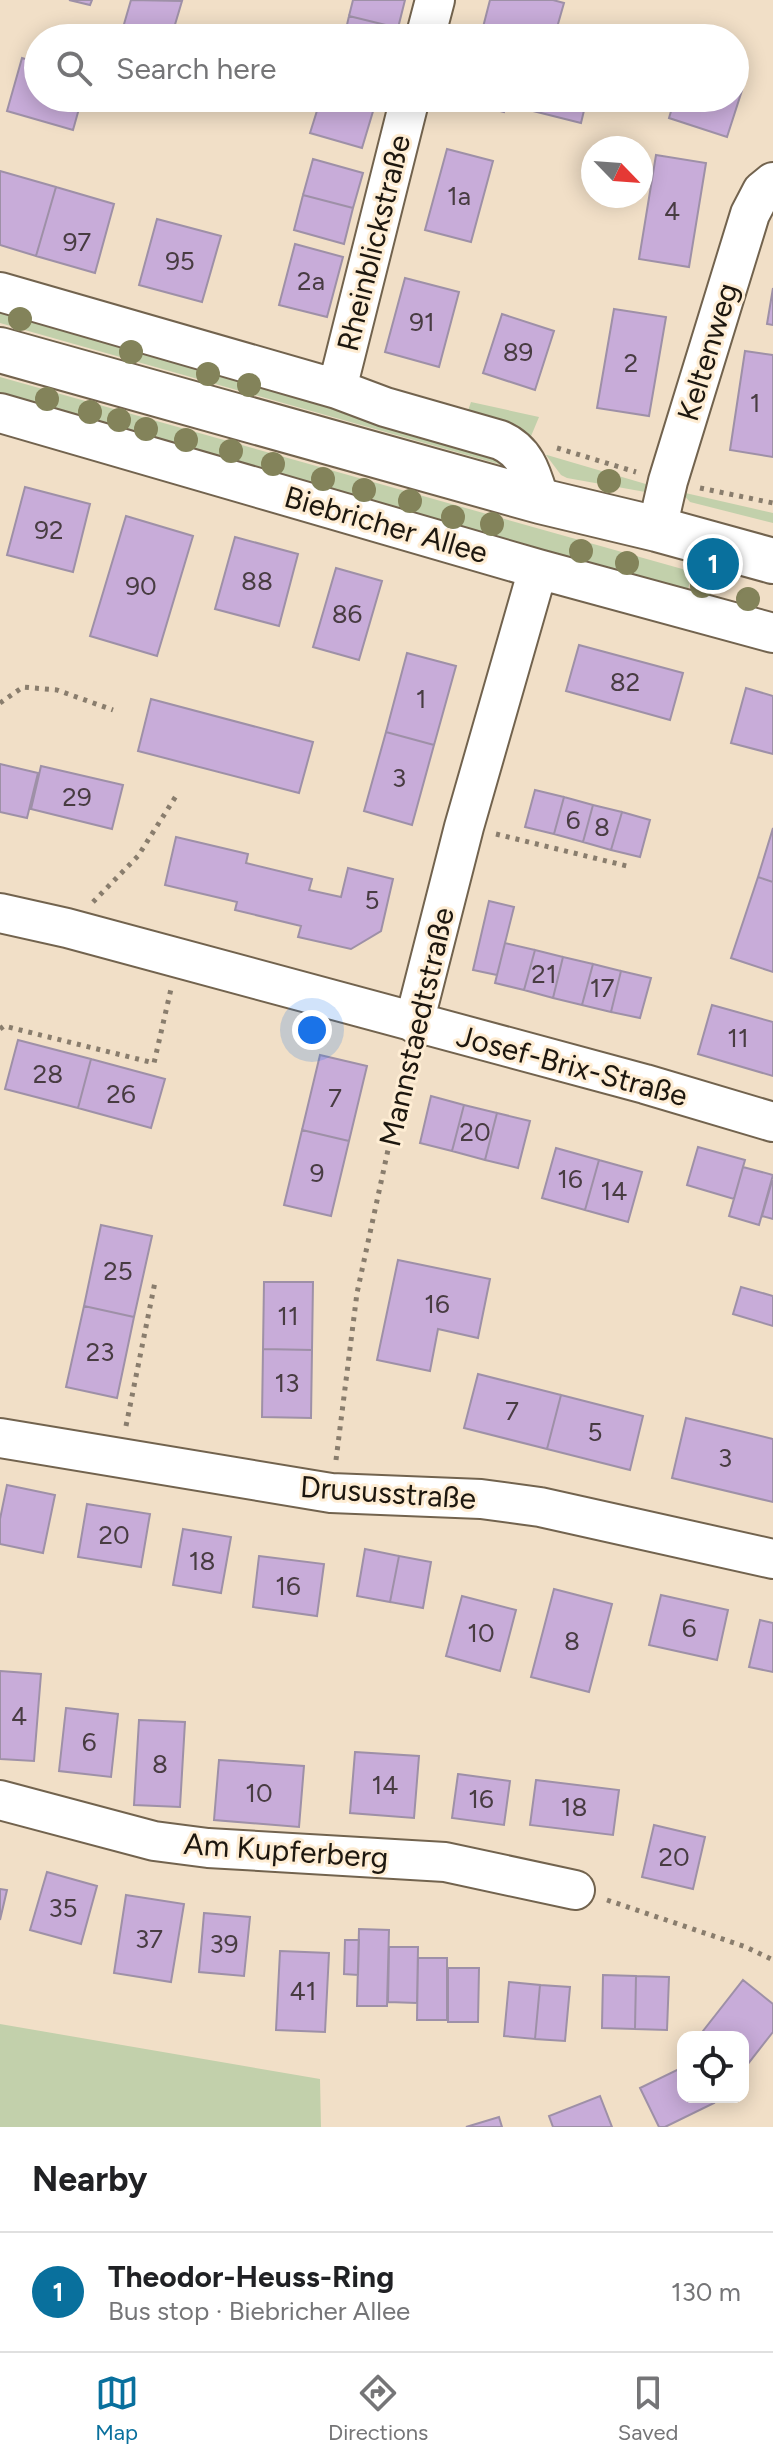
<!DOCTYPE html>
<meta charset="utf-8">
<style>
:root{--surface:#fff;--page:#f2f2f2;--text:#202124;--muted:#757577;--line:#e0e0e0;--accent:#09709d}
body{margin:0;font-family:Figtree,sans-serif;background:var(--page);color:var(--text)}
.controls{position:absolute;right:24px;bottom:24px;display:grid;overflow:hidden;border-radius:16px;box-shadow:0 4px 20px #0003}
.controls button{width:72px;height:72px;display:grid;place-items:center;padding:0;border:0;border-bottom:2px solid var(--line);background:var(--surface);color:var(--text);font:40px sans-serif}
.compass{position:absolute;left:581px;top:136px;width:72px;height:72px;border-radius:50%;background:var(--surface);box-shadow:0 4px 20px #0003;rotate:115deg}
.you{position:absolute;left:312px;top:1030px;width:28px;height:28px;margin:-20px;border:6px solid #fff;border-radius:50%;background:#1a73e8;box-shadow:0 0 0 12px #1a73e833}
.badge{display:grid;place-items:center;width:52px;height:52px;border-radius:50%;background:var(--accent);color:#fff;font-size:26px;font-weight:700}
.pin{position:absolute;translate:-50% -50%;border:4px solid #fff;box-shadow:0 2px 8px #0006}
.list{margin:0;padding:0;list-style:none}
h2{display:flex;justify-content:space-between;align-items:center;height:104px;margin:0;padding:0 32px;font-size:34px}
h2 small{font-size:26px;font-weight:400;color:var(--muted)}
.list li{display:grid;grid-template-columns:52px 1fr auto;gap:24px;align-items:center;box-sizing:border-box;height:120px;padding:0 32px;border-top:2px solid var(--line)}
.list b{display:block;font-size:30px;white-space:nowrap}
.list p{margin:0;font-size:26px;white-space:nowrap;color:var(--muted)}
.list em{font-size:26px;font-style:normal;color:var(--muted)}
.icon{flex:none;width:44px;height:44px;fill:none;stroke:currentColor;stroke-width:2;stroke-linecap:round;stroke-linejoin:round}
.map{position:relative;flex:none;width:773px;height:2127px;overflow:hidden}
.search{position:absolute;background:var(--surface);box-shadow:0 4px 20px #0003;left:24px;right:24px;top:24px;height:88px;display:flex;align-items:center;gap:20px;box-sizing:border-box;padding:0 28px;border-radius:44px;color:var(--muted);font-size:30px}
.sheet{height:224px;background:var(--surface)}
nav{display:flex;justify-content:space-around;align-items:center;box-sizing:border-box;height:112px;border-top:2px solid var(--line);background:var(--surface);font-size:22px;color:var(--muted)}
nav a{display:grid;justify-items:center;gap:4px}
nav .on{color:var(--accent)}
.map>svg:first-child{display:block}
.green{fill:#c2d0ab}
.building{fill:#c8acd9;stroke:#9e90a7;stroke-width:2}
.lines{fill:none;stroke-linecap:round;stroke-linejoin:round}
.minor-casing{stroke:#72634e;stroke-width:42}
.major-casing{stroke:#72634e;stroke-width:48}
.path{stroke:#897d6d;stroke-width:5;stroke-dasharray:4 6;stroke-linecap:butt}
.minor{stroke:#fff;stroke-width:38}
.major{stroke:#fff;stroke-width:44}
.tree{fill:#83835a}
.labels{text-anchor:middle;stroke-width:6;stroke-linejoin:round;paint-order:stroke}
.number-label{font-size:26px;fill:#483c42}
.street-label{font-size:30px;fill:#1d170f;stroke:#feedd4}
</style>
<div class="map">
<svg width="773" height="2127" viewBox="0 0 773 2127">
<rect width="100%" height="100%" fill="#f1dfc7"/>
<path class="green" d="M0 303 481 446 509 467 0 323Z
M0 377 693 572 687 592 0 400Z
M471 402 539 417 529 441 466 416Z
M546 455H547L656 487 651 493 567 478 561 475Z
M681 492 773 513V523L690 502Z
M0 2024 320 2079 321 2127H0Z"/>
<path class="building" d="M69 0H92L90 5Z
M131 0 182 1 171 38H120Z
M353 0H405L398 28 349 16Z
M490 0H553L564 3 554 38H507L482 31Z
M349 16 398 28 395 38H344Z
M22 58 38 63V98H82L73 130 7 111Z
M735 77 745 81 727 137 669 118 675 98H735Z
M228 98H264L262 107Z
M321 98H377L362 148 310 133Z
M463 98H508L504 112 462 101Z
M523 98H587L581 123 521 108Z
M447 149 493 161 471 242 425 230Z
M656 155 706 163 689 267 639 259Z
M313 159 363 173 353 208 303 195Z
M0 171 56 187 36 256 0 245Z
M56 187 114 204 95 273 36 256Z
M303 195 353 208 344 244 294 230Z
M157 219 221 236 202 302 139 285Z
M295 244 343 257 327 317 279 305Z
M405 278 459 292 439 367 385 352Z
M773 288V325L767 324Z
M614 309 666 317 649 416 597 408Z
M502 314 554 331 535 390 483 373Z
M745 351 773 355V457L730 450Z
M25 487 90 504 73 572 7 555Z
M126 516 193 536 157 656 90 636Z
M235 537 298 554 279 626 215 609Z
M336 568 382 581 359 660 313 647Z
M579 645 683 673 670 720 566 691Z
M407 653 456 666 434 745 386 732Z
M746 688 773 696V754L731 743Z
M151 699 313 742 299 793 138 751Z
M386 732 434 745 412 825 364 811Z
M0 764 38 773 27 818 0 812Z
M41 766 123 785 112 829 31 809Z
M535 790 564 797 554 834 525 827Z
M564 797 593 805 583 842 554 834Z
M593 805 622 812 611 850 583 842Z
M622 812 650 820 640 857 611 850Z
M773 828V882L758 877Z
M176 837 248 854 246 863 312 879 309 890 341 897 348 868 393 879 381 931 351 949 298 937 301 926 235 910 237 902 165 885Z
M758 877 773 882V972L731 958Z
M489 901 514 907 497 975 473 970Z
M505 943 535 950 524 990 495 983Z
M535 950 563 957 553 998 524 990Z
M563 957 593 964 582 1005 553 998Z
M593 964 621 971 611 1012 582 1005Z
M621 971 651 978 640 1018 611 1012Z
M712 1005 773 1022V1076L698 1054Z
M18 1040 91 1059 78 1108 5 1089Z
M320 1055 367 1066 349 1141 302 1130Z
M91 1059 165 1079 151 1128 78 1108Z
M431 1096 464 1105 452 1151 420 1143Z
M464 1105 497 1113 485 1160 452 1151Z
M497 1113 530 1121 518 1168 485 1160Z
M302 1130 349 1141 331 1216 284 1205Z
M698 1147 745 1160 734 1199 687 1185Z
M556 1148 599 1160 585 1210 542 1198Z
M599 1160 642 1172 628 1222 585 1210Z
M743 1167 773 1175 759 1225 729 1216Z
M772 1181H773V1219L762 1216Z
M101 1225 152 1236 134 1317 84 1306Z
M398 1260 490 1279 478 1338 438 1329 430 1371 377 1360Z
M264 1282H313L312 1350 263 1349Z
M741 1287 773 1296V1326L733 1314Z
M84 1306 134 1317 117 1398 66 1387Z
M263 1349 312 1350 311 1418 262 1417Z
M478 1374 561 1395 547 1449 464 1428Z
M561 1395 643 1416 630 1470 547 1449Z
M686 1418 773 1439V1502L672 1478Z
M7 1485 55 1495 43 1553 0 1544V1519Z
M87 1504 150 1514 141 1567 78 1557Z
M183 1529 231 1537 221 1593 173 1585Z
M365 1549 399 1556 390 1602 357 1596Z
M259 1556 324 1564 317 1616 253 1607Z
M399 1556 431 1562 423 1608 390 1602Z
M554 1589 612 1604 589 1692 531 1677Z
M661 1595 728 1610 717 1660 649 1645Z
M462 1596 516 1610 500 1671 446 1656Z
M760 1620 773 1623V1672L749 1667Z
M0 1671 41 1674 34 1761 0 1759Z
M66 1708 118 1714 111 1777 59 1771Z
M139 1720 185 1722 180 1807 134 1805Z
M355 1752 419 1756 414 1818 350 1813Z
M219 1760 304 1766 299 1827 214 1820Z
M458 1774 510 1781 504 1825 452 1818Z
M536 1780 619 1790 613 1835 530 1825Z
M654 1825 705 1837 693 1889 642 1877Z
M47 1872 97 1886 81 1944 30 1930Z
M0 1889 7 1890 0 1920Z
M126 1895 184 1904 171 1982 114 1973Z
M204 1913 250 1917 244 1976 199 1972Z
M359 1929 389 1930 387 2006H357Z
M345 1940H359L358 1975 344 1974Z
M389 1947H418L417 2003 388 2002Z
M280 1951 329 1953 325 2032 276 2030Z
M418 1958H447V2020H417Z
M448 1968H479L478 2022H448Z
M603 1975 636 1976 635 2029 602 2028Z
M636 1976 669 1977 667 2030 635 2029Z
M743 1980 773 2004V2032L747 2065 743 2062V2037H711L703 2031Z
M509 1982 540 1985 535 2039 504 2036Z
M540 1985 570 1987 565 2041 535 2039Z
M683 2067V2097H711L714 2103 665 2127H659L640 2088Z
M600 2096 612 2127H553L549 2116Z
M499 2117 502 2127H466Z"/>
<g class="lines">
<g class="minor-casing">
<path id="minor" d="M425 38 435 0
M0 292 337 389 385 407 500 440C527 452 532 475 540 501
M337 389 410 98
M0 413 538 569 773 633
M657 529 668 481 750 214 762 191 773 182
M0 913 67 928 645 1084 773 1122
M414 1023 464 827 538 569
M0 1438 331 1493 481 1499 540 1507 773 1559
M0 1800 154 1841 208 1848 445 1862 575 1890"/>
</g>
<g class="major-casing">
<path id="major" d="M0 350 540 501 657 529 773 561"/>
</g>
<path class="path" d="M557 448 636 472
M700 488 773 503
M0 703 23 687 57 690 113 710
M496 834 631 867
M93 902 138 856 176 796
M0 1029 4 1026 154 1063 171 989
M126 1426 155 1282
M336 1460 357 1293 409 1053
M607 1900 746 1947 773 1960"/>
<use href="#minor" class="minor"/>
<use href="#major" class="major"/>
</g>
<g class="tree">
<circle cx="20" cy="319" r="12"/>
<circle cx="131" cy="352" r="12"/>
<circle cx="208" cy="374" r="12"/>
<circle cx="249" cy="385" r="12"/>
<circle cx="47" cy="399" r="12"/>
<circle cx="90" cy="412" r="12"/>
<circle cx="119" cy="420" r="12"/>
<circle cx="146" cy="429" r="12"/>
<circle cx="186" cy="440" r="12"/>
<circle cx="231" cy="451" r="12"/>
<circle cx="273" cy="464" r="12"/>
<circle cx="323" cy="479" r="12"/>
<circle cx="609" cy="481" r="12"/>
<circle cx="364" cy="490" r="12"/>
<circle cx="410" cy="501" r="12"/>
<circle cx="453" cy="517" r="12"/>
<circle cx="492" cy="524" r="12"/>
<circle cx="581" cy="551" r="12"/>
<circle cx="627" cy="563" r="12"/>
<circle cx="702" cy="586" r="12"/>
<circle cx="748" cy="599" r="12"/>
</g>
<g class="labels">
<g class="number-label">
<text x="459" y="205">1a</text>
<text x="672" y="220">4</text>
<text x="77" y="251">97</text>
<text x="180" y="270">95</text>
<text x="311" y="290">2a</text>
<text x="422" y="331">91</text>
<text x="518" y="361">89</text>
<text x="631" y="372">2</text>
<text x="755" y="412">1</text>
<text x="49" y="539">92</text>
<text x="257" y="590">88</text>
<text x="141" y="595">90</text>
<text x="347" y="623">86</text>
<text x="625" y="691">82</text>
<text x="421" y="708">1</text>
<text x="399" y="787">3</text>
<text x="77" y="806">29</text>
<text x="573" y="829">6</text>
<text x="602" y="836">8</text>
<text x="372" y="909">5</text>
<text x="544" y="983">21</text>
<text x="602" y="997">17</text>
<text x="738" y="1047">11</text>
<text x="48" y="1083">28</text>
<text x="121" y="1103">26</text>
<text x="335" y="1107">7</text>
<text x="475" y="1141">20</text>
<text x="317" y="1182">9</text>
<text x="570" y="1188">16</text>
<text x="614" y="1200">14</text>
<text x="118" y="1280">25</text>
<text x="437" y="1313">16</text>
<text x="288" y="1325">11</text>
<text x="100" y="1361">23</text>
<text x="287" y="1392">13</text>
<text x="512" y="1420">7</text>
<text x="595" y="1441">5</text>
<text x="725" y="1467">3</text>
<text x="114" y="1544">20</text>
<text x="202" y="1570">18</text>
<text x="288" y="1595">16</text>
<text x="689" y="1637">6</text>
<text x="481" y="1642">10</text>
<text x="572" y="1650">8</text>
<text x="19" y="1725">4</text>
<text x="89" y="1751">6</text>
<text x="160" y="1773">8</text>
<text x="385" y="1794">14</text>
<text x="259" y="1802">10</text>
<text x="481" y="1808">16</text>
<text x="574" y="1816">18</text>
<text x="674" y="1866">20</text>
<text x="63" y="1917">35</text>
<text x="149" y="1948">37</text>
<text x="224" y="1953">39</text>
<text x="303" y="2000">41</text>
</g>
<g class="street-label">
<text transform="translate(374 243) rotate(-76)" y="10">Rheinblickstraße</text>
<text transform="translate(708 352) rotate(-73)" y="10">Keltenweg</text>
<text transform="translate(386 525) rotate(16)" y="10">Biebricher Allee</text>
<text transform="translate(417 1027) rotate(-77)" y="10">Mannstaedtstraße</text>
<text transform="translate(572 1066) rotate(15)" y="10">Josef-Brix-Straße</text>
<text transform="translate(388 1493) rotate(4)" y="10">Drususstraße</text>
<text transform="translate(286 1851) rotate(4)" y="10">Am Kupferberg</text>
</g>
</g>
</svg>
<div class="controls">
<button><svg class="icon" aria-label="locate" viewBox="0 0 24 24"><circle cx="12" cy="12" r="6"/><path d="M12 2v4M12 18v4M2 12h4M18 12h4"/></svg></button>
</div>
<svg class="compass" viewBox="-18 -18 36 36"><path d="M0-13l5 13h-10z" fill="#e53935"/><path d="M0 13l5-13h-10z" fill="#757577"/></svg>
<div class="you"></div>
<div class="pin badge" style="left:713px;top:564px">1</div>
<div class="search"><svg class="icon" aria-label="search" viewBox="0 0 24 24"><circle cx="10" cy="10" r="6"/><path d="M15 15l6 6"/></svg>Search here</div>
</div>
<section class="sheet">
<h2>Nearby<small></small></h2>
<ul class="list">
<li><span class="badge">1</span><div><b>Theodor-Heuss-Ring</b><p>Bus stop · Biebricher Allee</p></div><em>130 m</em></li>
</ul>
</section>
<nav>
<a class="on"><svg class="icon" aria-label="map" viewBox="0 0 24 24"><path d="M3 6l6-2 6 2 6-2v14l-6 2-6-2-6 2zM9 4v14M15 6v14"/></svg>Map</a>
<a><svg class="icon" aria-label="directions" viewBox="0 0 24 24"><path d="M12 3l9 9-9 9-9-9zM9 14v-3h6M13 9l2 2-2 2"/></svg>Directions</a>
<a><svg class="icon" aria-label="saved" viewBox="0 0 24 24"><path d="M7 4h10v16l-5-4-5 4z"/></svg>Saved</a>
</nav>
